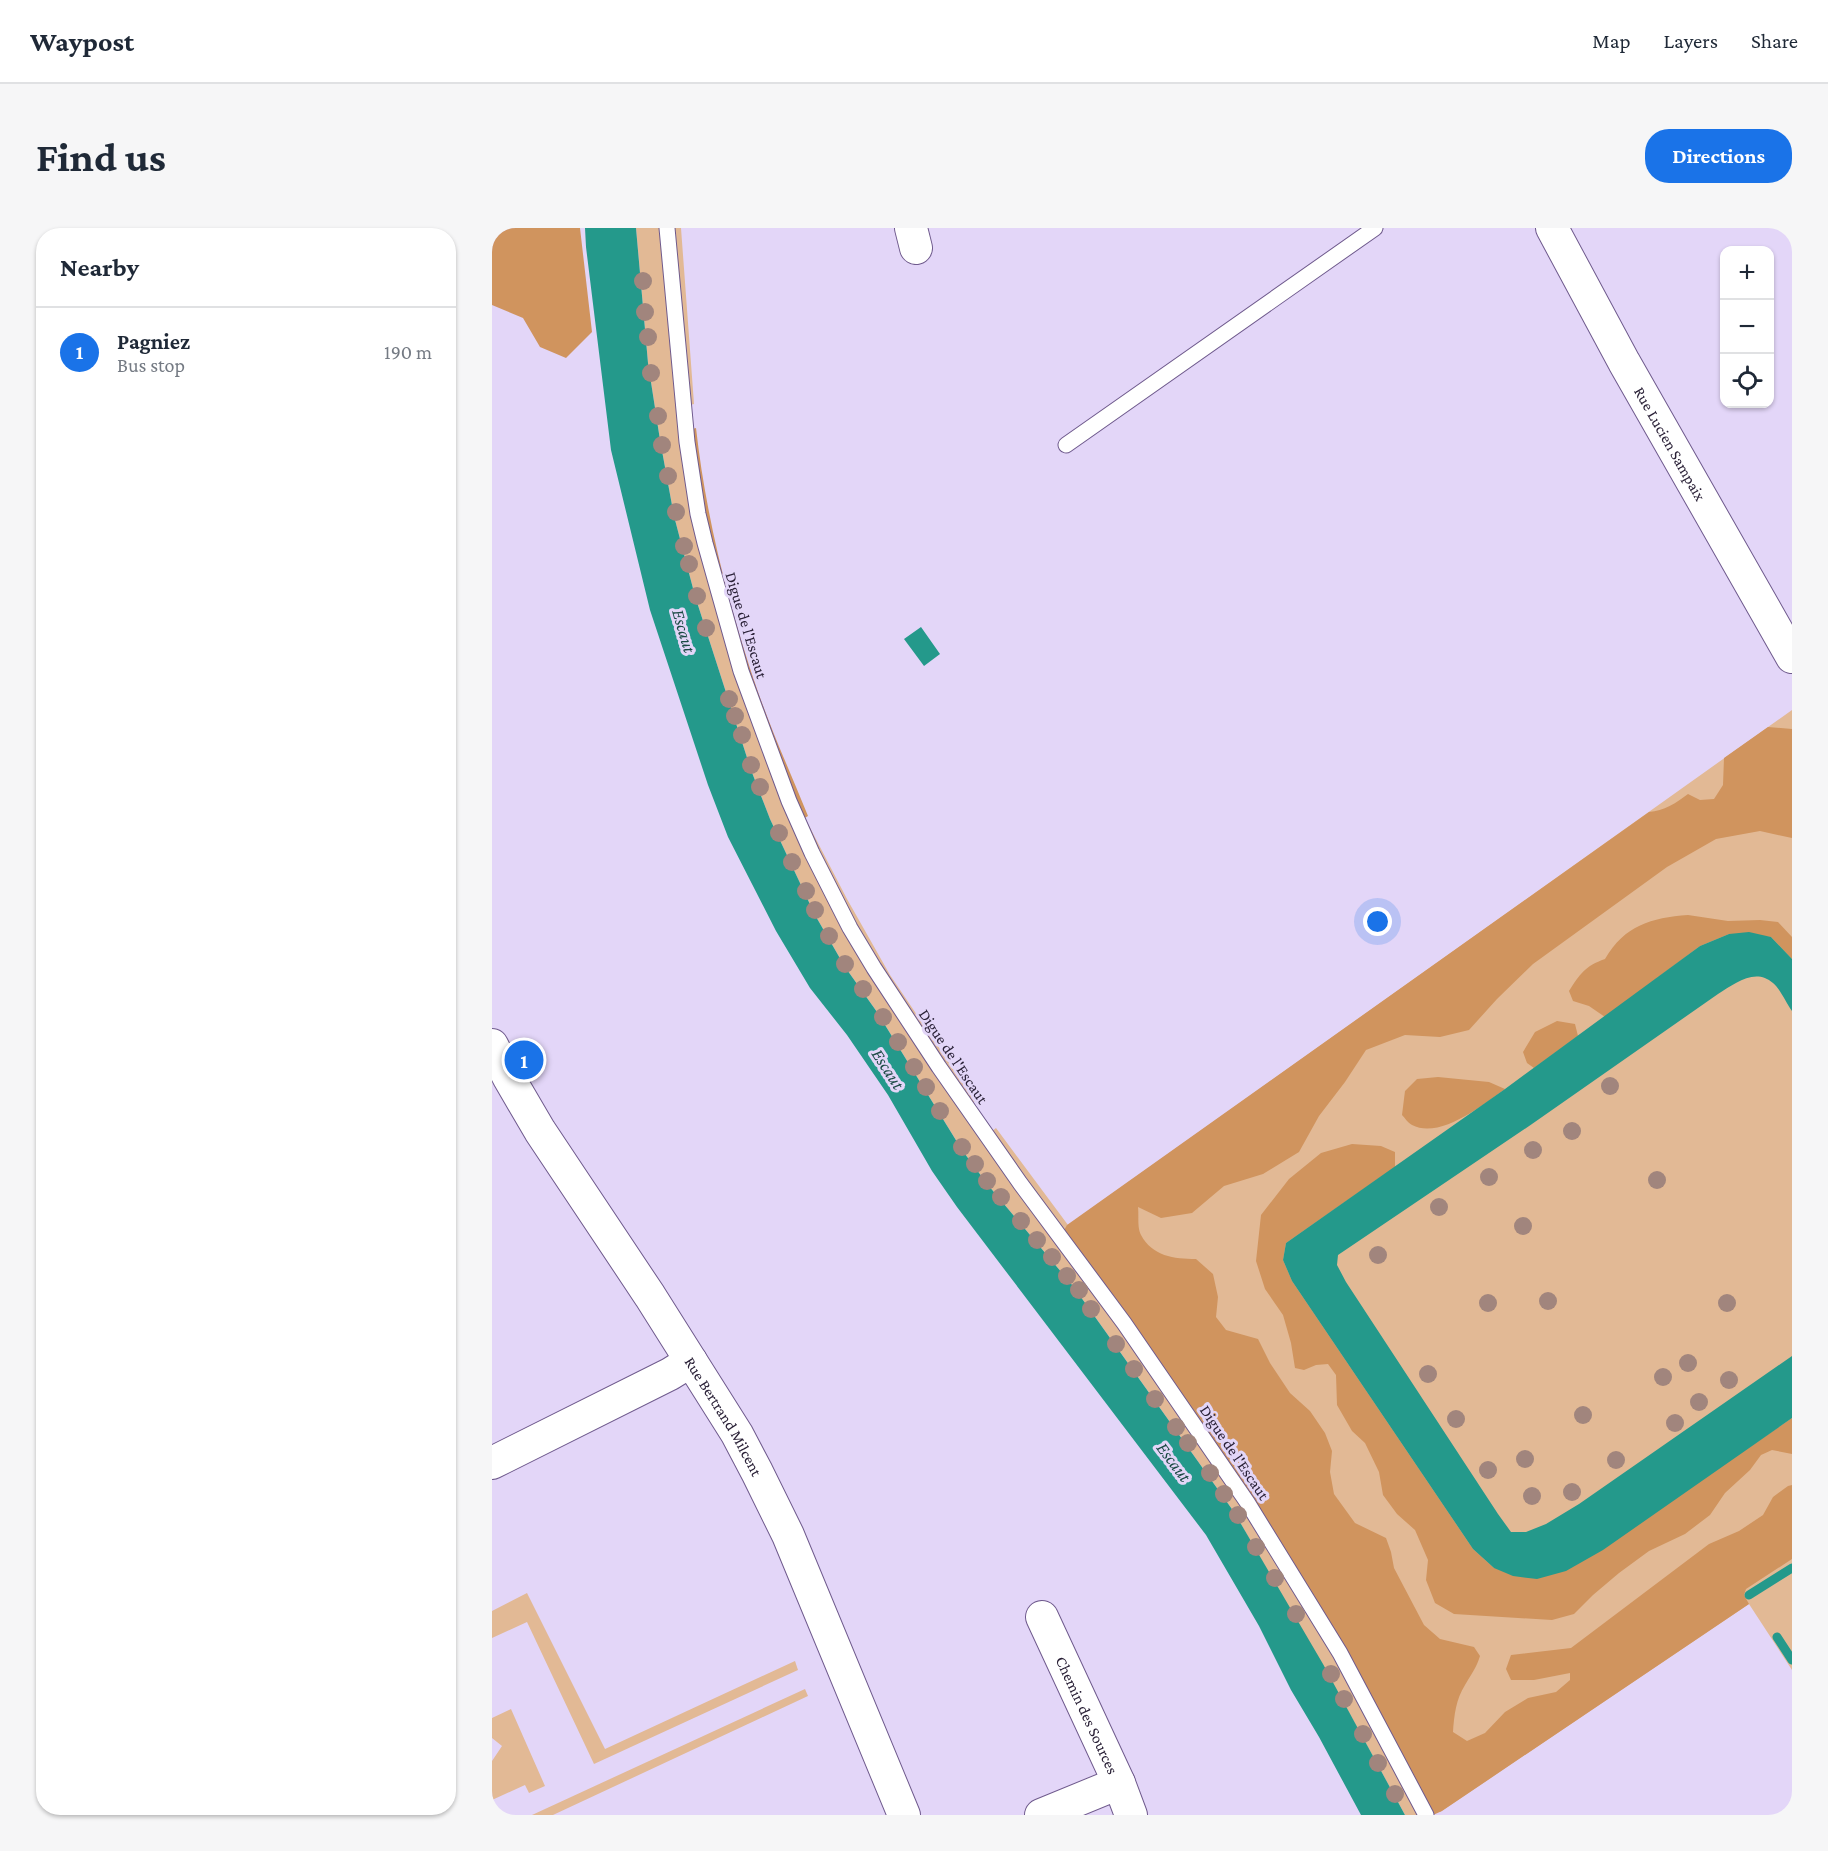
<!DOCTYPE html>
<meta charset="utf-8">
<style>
:root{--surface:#fff;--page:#f6f6f7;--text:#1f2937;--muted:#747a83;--line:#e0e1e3;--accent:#1a73e8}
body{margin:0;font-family:"Crimson Pro",serif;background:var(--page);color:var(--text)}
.controls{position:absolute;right:18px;top:18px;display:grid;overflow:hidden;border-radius:12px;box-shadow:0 2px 4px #0004}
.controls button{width:54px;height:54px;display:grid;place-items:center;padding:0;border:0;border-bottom:2px solid var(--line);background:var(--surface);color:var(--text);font:30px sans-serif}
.you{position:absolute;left:886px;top:694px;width:21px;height:21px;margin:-15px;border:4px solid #fff;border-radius:50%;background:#1a73e8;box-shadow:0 0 0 9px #1a73e833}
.badge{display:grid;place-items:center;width:39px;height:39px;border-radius:50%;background:var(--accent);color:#fff;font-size:20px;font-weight:700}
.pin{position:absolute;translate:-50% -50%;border:3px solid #fff;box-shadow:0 2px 6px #0006}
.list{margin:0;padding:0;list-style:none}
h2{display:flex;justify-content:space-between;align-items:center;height:78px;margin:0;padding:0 24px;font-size:26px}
h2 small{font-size:20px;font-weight:400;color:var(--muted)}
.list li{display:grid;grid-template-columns:39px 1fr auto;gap:18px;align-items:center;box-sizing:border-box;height:90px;padding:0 24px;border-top:2px solid var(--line)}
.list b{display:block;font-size:22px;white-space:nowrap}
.list p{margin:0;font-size:20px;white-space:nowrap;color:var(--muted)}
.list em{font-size:20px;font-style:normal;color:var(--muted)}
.icon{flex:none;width:33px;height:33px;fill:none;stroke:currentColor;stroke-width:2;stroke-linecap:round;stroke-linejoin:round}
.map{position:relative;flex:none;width:1300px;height:1587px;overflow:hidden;border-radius:24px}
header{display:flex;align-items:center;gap:36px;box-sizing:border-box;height:84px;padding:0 30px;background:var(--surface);border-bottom:2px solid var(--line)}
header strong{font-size:28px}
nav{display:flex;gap:33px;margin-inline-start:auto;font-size:21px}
.intro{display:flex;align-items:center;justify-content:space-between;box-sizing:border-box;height:144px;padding:0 36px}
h1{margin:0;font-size:42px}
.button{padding:15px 27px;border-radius:24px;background:var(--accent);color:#fff;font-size:21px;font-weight:700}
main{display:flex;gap:36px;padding:0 36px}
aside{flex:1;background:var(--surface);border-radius:24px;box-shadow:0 2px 4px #0004}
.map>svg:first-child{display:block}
.green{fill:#e2b995}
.forest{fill:#d0945e}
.water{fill:#24998b}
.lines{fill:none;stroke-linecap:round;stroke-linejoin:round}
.stream{stroke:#24998b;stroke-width:9}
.service-casing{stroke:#6f5a8d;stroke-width:17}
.minor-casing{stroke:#6f5a8d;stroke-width:34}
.service{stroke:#fff;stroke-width:15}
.minor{stroke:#fff;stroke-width:32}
.tree{fill:#a1857d}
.labels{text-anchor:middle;stroke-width:6;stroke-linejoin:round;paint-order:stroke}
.street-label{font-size:16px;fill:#2a2137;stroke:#e3d6f8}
.water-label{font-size:18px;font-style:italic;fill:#1b4a44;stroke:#e3d6f8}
</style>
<header>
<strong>Waypost</strong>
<nav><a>Map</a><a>Layers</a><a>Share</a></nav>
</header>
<div class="intro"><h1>Find us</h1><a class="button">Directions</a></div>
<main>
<aside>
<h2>Nearby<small></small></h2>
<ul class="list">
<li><span class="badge">1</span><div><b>Pagniez</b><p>Bus stop</p></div><em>190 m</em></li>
</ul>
</aside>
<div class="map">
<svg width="1300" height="1587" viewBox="0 0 1300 1587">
<rect width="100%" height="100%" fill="#e3d6f8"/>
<path class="green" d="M144 0H169L180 137 189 215 206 317 233 412 251 469 291 576 482 902 522 959 602 1064 749 1277 843 1428 927 1587H913L860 1490 742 1284 581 1058 496 957 470 922 385 784 353 739 323 687 278 591 259 542 203 368 182 288 168 212 156 135Z
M182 0H189L202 176 198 177Z
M1300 482V1442L1257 1376 948 1584 575 998 572 1002 499 904 504 900 576 997Z
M313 590 355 671 398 747 483 873 480 876 451 836 363 697 311 591Z
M35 1365 113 1521 303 1433 306 1442 102 1536 35 1394 0 1410V1383Z
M313 1461 316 1468 61 1587H40Z
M19 1481 53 1558 37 1565 33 1557 0 1572V1533L10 1518 0 1510V1490Z"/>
<path class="forest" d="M0 0H88L100 104 74 130 48 119 31 90 0 77Z
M204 200C214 289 236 376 265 461 280 504 299 546 316 588L311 591 255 441 212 284 200 201Z
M1276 499 1300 501V610L1268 603 1224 611 1175 639 1041 736 1005 771 977 802 948 809 913 807 874 822 853 854 827 888 807 924 771 946 732 958 700 985 669 990 646 979C647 987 645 1000 649 1007 660 1028 682 1031 704 1031L721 1046 726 1069 724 1089 734 1102 766 1111 778 1135 798 1165 818 1183 833 1205 840 1223 838 1244 842 1266 863 1295 894 1310 899 1324 902 1340 932 1397 948 1411 982 1419 988 1428C984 1441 979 1446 973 1457 964 1471 962 1488 961 1504L975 1513 993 1505 1013 1484 1036 1470 1064 1464 1078 1452V1445L1042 1452H1019L1014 1441 1019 1427 1079 1420 1217 1316 1247 1303 1271 1287 1281 1269 1296 1258 1300 1257V1331L1254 1361 1252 1367 1257 1376 950 1583 941 1587 852 1422 572 1002 575 997 1157 584C1172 583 1184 575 1196 566L1208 572 1222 571 1231 557 1232 530Z
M1196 687 1236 693 1268 692 1286 694 1300 709V731L1279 709 1237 706 1208 718 1113 789 1097 778 1081 773 1077 763C1088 746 1093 738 1113 731 1133 697 1159 690 1196 687Z
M1065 793 1083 796 1086 808 1042 840 1035 835 1031 824 1043 804Z
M946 849 997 854 1013 861C992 876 948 912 920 897 916 895 913 890 910 887L913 863 925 851Z
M860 916 889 918 903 924V939L794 1015 791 1032 800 1053 981 1321 1002 1340 1265 1214 1300 1190V1226L1280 1222 1269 1227 1258 1242 1233 1265 1218 1287 1193 1306 1157 1323 1127 1345 1101 1367 1082 1386 1060 1392 962 1386 943 1375 934 1352 936 1332 923 1302 905 1286 891 1267 887 1244 873 1215 860 1203 845 1177 844 1147 836 1136 824 1137 812 1142 803 1140 799 1115 791 1087 773 1061 764 1033 769 987 797 951 829 925Z"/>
<path class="water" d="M93 0H144L156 135 168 212 182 288 203 368 259 542 278 591 323 687 353 739 385 784 470 922 496 957 581 1058 742 1284 831 1436 913 1587H869L827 1509 799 1462 767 1398 714 1307 465 979 440 943 396 867 355 807 318 760 284 703 236 609 216 557 158 382 119 222 94 19Z
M429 399 448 426 432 438 412 411Z
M1257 704 1279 709 1300 731V783C1294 775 1289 762 1281 755 1263 739 1242 756 1226 766L1040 896 846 1027 845 1037 854 1054 1006 1286 1019 1304H1034L1054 1296 1087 1276 1300 1128V1190L1111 1322 1074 1343 1045 1351 1021 1348 1002 1340 981 1321 800 1053 791 1032 794 1015 1013 861 1208 718 1237 706Z"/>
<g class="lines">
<path class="stream" d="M1257 1367 1300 1340
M1285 1409 1300 1432"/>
<g class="service-casing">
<path id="service" d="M175 0 195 214 206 286 213 315 249 443 297 573 320 625 358 700 382 740 447 839 528 955 632 1095 755 1274 848 1425 934 1587
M574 217 883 0"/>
</g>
<g class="minor-casing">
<g id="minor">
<path d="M419 0 424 20"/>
<path id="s1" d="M1060 0 1132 134 1300 429"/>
<path id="s2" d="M0 817 17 850 48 903 158 1068 245 1206 265 1244 296 1307 412 1587"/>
<path d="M0 1235 178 1146 199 1133"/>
<path id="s3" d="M550 1389 627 1555 639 1587"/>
<path d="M549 1587 627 1555"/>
</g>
</g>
<use href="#service" class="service"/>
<use href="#minor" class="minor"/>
</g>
<g class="tree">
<circle cx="151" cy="53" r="9"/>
<circle cx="153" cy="84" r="9"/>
<circle cx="156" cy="109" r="9"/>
<circle cx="159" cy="145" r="9"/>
<circle cx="166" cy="188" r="9"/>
<circle cx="170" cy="217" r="9"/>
<circle cx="176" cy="248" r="9"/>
<circle cx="184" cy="284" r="9"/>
<circle cx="192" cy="318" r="9"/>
<circle cx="197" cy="336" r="9"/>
<circle cx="205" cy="368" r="9"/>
<circle cx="214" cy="400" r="9"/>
<circle cx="237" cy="471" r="9"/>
<circle cx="243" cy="488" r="9"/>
<circle cx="250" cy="507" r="9"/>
<circle cx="259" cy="537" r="9"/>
<circle cx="268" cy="559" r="9"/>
<circle cx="287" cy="605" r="9"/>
<circle cx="300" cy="634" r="9"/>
<circle cx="314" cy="663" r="9"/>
<circle cx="323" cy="682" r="9"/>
<circle cx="337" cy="708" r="9"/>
<circle cx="353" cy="736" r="9"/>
<circle cx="371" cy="761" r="9"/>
<circle cx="391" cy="789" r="9"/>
<circle cx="406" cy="814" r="9"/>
<circle cx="422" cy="839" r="9"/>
<circle cx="1118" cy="858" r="9"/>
<circle cx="434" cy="859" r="9"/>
<circle cx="448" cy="883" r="9"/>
<circle cx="1080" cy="903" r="9"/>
<circle cx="470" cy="919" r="9"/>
<circle cx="1041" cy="922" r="9"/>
<circle cx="483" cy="936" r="9"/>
<circle cx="997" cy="949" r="9"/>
<circle cx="1165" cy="952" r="9"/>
<circle cx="495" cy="953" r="9"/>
<circle cx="509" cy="969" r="9"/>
<circle cx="947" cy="979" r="9"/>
<circle cx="529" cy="993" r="9"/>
<circle cx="1031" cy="998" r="9"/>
<circle cx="545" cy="1012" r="9"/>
<circle cx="886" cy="1027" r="9"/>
<circle cx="560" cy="1029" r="9"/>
<circle cx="575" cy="1048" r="9"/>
<circle cx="587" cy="1062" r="9"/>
<circle cx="1056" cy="1073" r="9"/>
<circle cx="996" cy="1075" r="9"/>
<circle cx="1235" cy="1075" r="9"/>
<circle cx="599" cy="1081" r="9"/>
<circle cx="624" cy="1116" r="9"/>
<circle cx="1196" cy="1135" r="9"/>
<circle cx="642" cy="1141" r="9"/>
<circle cx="936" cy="1146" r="9"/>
<circle cx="1171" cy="1149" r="9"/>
<circle cx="1237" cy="1152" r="9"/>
<circle cx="663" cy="1171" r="9"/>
<circle cx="1207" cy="1174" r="9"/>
<circle cx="1091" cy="1187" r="9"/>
<circle cx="964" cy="1191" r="9"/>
<circle cx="1183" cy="1195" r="9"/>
<circle cx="684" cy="1199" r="9"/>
<circle cx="696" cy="1215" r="9"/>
<circle cx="1033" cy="1231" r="9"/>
<circle cx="1124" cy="1232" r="9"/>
<circle cx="996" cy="1242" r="9"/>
<circle cx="718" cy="1245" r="9"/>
<circle cx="1080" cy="1264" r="9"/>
<circle cx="732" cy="1266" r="9"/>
<circle cx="1040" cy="1268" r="9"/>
<circle cx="746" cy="1287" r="9"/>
<circle cx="764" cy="1319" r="9"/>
<circle cx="783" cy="1350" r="9"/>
<circle cx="804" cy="1386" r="9"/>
<circle cx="839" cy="1446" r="9"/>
<circle cx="852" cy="1471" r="9"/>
<circle cx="871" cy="1506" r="9"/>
<circle cx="886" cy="1535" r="9"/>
<circle cx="903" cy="1566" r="9"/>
</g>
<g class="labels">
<g class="street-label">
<text dy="6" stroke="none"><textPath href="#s1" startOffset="246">Rue Lucien Sampaix</textPath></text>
<text transform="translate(255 397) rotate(73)" y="6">Digue de l'Escaut</text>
<text transform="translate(462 828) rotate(56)" y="6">Digue de l'Escaut</text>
<text dy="6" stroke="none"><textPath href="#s2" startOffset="438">Rue Bertrand Milcent</textPath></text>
<text transform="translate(743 1224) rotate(56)" y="6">Digue de l'Escaut</text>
<text dy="6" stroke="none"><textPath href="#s3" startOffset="108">Chemin des Sources</textPath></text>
</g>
<g class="water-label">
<text transform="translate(192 403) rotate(74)" y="6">Escaut</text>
<text transform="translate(396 841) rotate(57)" y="6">Escaut</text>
<text transform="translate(682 1234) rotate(53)" y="6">Escaut</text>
</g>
</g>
</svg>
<div class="controls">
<button>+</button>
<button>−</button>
<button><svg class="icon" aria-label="locate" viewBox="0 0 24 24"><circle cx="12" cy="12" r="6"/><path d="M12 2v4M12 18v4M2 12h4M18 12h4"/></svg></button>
</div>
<div class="you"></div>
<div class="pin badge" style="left:32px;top:832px">1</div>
</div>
</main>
